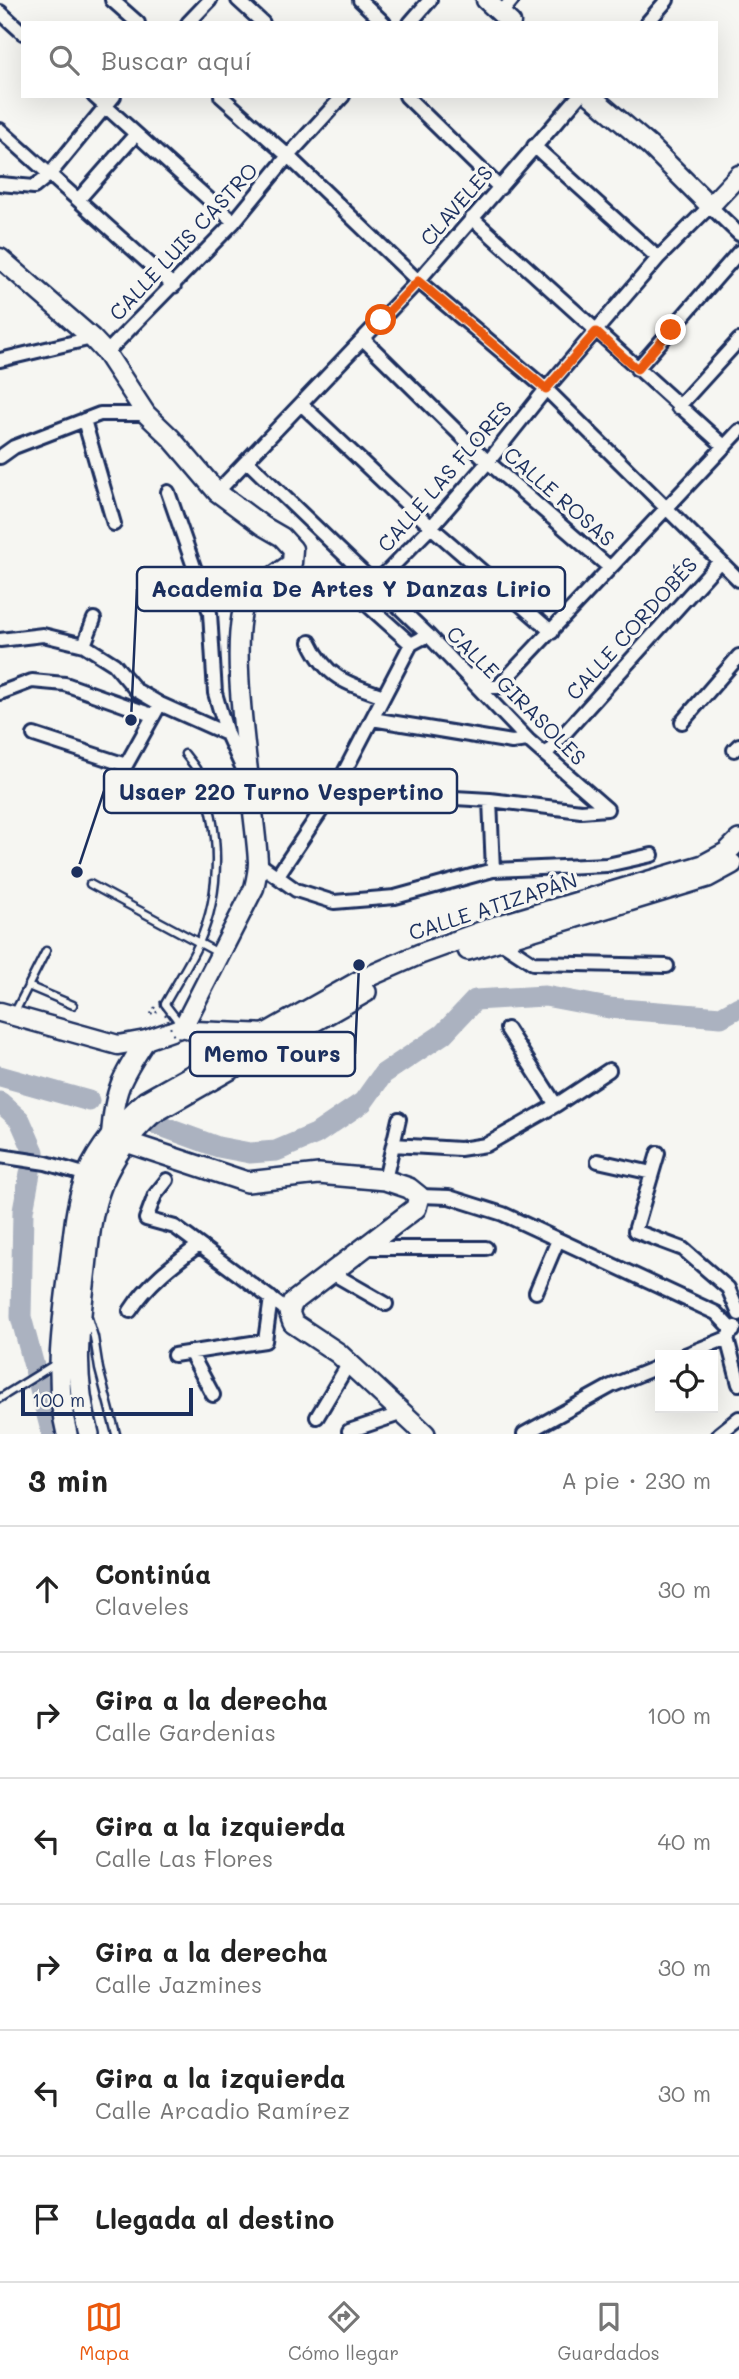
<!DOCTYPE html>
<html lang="es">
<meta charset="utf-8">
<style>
:root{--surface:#fff;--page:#f2f2f2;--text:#222;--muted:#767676;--line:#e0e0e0;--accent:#ea580c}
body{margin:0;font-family:Mali,sans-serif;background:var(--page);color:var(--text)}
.controls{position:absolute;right:21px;bottom:21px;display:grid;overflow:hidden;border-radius:0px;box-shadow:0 7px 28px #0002}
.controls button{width:63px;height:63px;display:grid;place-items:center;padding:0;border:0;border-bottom:2px solid var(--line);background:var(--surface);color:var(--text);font:35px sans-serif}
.scale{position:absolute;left:21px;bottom:18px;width:172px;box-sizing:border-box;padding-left:7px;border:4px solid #1b2f5e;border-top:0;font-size:19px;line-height:24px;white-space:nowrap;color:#1b2f5e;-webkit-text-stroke:5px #f6f6f2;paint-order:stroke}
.stop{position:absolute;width:21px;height:21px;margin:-16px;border:5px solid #ea580c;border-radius:50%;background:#fff}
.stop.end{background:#ea580c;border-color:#fff;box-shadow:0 2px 7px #0008}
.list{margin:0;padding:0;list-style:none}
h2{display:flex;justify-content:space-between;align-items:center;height:91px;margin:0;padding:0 28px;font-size:30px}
h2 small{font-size:23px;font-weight:400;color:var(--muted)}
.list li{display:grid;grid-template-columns:46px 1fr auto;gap:21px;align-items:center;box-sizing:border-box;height:126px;padding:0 28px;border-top:2px solid var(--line)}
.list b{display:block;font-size:26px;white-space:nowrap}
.list p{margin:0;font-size:23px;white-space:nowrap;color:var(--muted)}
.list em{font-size:23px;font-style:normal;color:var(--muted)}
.icon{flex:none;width:38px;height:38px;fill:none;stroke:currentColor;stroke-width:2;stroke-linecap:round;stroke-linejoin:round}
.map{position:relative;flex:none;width:739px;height:1434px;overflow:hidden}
.search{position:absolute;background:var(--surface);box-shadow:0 7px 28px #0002;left:21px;right:21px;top:21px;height:77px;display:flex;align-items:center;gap:18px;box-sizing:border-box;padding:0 24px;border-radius:0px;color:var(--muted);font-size:26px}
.sheet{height:847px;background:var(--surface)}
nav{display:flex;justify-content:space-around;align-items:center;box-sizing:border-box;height:98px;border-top:2px solid var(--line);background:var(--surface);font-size:19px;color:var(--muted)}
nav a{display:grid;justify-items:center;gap:4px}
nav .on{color:var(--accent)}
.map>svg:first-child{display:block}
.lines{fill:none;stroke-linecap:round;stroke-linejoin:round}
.river{stroke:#abb2c0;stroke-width:21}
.lane-casing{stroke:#1b2f5e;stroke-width:11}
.street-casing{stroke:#1b2f5e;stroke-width:18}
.secondary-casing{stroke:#1b2f5e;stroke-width:23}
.primary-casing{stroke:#1b2f5e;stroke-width:24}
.path{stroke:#1b2f5e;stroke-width:2;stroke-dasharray:2 5;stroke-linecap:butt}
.lane{stroke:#f6f6f2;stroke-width:6}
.street{stroke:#f6f6f2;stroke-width:12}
.secondary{stroke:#f6f6f2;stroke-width:18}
.primary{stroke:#f6f6f2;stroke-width:19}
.path-bridge{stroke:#1b2f5e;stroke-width:2;stroke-dasharray:2 5;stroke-linecap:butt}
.route{stroke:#ea580c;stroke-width:9}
.labels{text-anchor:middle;stroke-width:7;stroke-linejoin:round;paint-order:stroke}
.street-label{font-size:21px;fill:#1b2f5e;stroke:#f6f6f2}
.leader{fill:none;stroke:#1b2f5e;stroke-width:2.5}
.callout-dot{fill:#1b2f5e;stroke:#f6f6f2;stroke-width:2.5}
.callout{fill:#f6f6f2;stroke:#1b2f5e;stroke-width:2.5}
.callout-label{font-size:23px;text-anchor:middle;font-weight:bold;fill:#1b2f5e}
</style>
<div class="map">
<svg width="739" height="1434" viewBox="0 0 739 1434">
<rect width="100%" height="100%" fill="#f6f6f2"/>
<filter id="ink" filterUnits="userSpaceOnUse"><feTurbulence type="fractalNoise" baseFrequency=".0143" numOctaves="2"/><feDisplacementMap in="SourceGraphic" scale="14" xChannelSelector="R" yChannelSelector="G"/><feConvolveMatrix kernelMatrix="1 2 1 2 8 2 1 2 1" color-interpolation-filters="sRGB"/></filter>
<g filter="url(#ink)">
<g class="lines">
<path class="river" d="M0 1076 89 1101
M0 1102 20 1120 34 1152
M158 1125 218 1147 250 1153 276 1151 316 1134 363 1102 383 1074 443 1034 475 1000 545 996 609 1008 721 1017 739 1007
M30 1173 23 1211 21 1317 52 1434"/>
<g class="lane-casing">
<path id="lane" d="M90 884 220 954
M28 986 73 1005
M14 1014 46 951
M182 1026 165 1004C176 984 189 964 199 943 222 891 221 829 200 776 197 768 190 761 185 754
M88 1318 94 1337 99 1369 116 1434
M0 1398 55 1364"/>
</g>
<g class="street-casing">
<path id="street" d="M112 0 138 23
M238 0 263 23
M360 0 384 23
M0 12 23 33
M501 13 512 0
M188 23 210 0
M410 23 430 0
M647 23 667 0
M94 96 234 222
M221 96 288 156 418 281 546 389 739 580
M406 96 500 188
M0 130 174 286
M534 146 658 258
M0 184 34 187 50 174 114 96
M78 200 136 134
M472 218 725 447
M363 339 488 462 609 567
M106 353 234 222 288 156 343 96
M0 360 92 338
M637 369 739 252
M301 404 431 527 552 632
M678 407 739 340
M84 420 114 524
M0 457 14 447 100 414H146
M248 462 428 635 528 740 607 809
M168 492 210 613 215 693 227 734 243 769
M217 492 418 281 579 96
M343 583 411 644
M375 584 431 527 488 462 546 389 658 258 710 206 739 234
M0 640 43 635 84 645 114 664 136 690 160 704 227 734
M310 642C327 679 348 684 384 696
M84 645 94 619
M475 673 490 687H498L739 431
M0 693 32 681 65 684 152 715
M372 719 512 742 528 740
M682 722 739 656
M34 735 126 765 160 704
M734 750 739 745
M545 755 720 561
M335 790 375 803 419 796 490 800 581 811 607 809
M490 800 493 870
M258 863 296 890 334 902 395 897 493 870 607 865 652 855
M278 875 335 790 411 644 428 635
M498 940 533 963 667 966
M507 1029 556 1105
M393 1145 460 1149 486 1145 556 1105 609 1070
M658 1153 635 1231 683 1249 728 1288 739 1314
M0 1156 46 1163 87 1175
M598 1161 652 1173
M167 1180 155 1195 146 1219 175 1227 289 1312
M385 1180 399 1119
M419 1196 449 1197 503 1214 716 1313 733 1331
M366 1248H486
M332 1273 386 1304
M536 1292 558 1240
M130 1311C148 1283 172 1265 199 1245
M727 1338 739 1384
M190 1352 213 1395
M174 1355 265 1341 271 1298
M685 1355 727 1338 735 1327
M317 1417 349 1363
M349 1431 403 1413
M524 1434 611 1386 660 1366
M719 1434 739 1418"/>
</g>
<g class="secondary-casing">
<path id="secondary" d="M486 0 511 23
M591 96 651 147 710 206 739 175
M0 258 92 338 106 353 146 414 171 438 217 492 263 526 282 537 293 549 292 563C281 572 256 586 249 596 222 631 256 810 258 862 258 870 256 880 254 888L183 1027
M0 1012 118 1045 146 1040 183 1027
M183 1027 194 1031 268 1034
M111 1136C114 1090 121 1078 146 1040"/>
</g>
<g class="primary-casing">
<path id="primary" d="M468 950 708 877 732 864
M126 1142 247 1182 319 1174 385 1180 409 1188 419 1196 416 1208 293 1302 289 1312 293 1323 338 1353 425 1434
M67 1434C53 1379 63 1320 70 1264 74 1235 75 1203 87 1175 100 1146 122 1121 146 1101L363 979 420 954 497 926 703 865 727 852 739 840
M89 1434C72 1372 79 1331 86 1268 89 1239 91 1211 102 1184 113 1158 131 1133 152 1114L366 992"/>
</g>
<path class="path" d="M155 1007 151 1013 155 1015 158 1009"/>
<use href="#lane" class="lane"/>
<use href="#street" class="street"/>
<use href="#secondary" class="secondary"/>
<use href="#primary" class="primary"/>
<path class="path-bridge" d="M160 1001 174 1037 220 1042 241 1076"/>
</g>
</g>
<g class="lines" filter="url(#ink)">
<path class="route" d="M381 320 418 281 546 389 596 332 637 369 671 330"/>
</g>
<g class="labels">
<g class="street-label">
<text transform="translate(457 206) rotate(-49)" y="7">CLAVELES</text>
<text transform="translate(184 242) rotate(-47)" y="7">CALLE LUIS CASTRO</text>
<text transform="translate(445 477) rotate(-49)" y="7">CALLE LAS FLORES</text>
<text transform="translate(559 497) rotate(41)" y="7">CALLE ROSAS</text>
<text transform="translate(632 629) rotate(-48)" y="7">CALLE CORDOBÉS</text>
<text transform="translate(516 696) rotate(45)" y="7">CALLE GIRASOLES</text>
<text transform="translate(493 907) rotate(-18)" y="7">CALLE ATIZAPÁN</text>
</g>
</g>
<path class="leader" d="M131 720L137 589M77 872L104 791M359 965L355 1054"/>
<g class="callout-dot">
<circle cx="131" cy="720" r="7"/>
<circle cx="77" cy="872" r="7"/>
<circle cx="359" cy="965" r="7"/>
</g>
<g class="callout">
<rect x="137" y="567" width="428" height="44" rx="7"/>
<rect x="104" y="769" width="353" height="44" rx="7"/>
<rect x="190" y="1032" width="165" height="44" rx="7"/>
</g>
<g class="callout-label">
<text x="351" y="597">Academia De Artes Y Danzas Lirio</text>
<text x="281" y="800">Usaer 220 Turno Vespertino</text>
<text x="272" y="1062">Memo Tours</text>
</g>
</svg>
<div class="controls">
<button><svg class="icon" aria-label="locate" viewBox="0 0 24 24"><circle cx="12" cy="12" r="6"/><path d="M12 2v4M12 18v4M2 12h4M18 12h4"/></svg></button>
</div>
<div class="scale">100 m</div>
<div class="stop" style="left:381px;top:320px"></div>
<div class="stop end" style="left:671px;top:330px"></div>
<div class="search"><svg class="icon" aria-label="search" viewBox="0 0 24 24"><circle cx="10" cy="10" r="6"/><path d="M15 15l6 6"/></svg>Buscar aquí</div>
</div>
<section class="sheet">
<h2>3 min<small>A pie · 230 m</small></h2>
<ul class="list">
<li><svg class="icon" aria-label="ahead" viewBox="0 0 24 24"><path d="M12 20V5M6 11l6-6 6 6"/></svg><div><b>Continúa</b><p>Claveles</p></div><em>30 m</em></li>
<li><svg class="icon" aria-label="right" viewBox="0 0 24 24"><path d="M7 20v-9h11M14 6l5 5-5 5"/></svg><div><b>Gira a la derecha</b><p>Calle Gardenias</p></div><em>100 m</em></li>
<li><svg class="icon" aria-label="left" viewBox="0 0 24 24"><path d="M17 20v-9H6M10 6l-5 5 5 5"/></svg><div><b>Gira a la izquierda</b><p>Calle Las Flores</p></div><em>40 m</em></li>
<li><svg class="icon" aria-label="right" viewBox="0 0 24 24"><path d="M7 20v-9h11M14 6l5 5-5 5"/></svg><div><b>Gira a la derecha</b><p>Calle Jazmines</p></div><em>30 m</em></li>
<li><svg class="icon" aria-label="left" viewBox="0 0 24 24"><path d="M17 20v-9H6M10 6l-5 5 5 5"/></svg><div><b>Gira a la izquierda</b><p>Calle Arcadio Ramírez</p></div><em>30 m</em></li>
<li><svg class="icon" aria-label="arrive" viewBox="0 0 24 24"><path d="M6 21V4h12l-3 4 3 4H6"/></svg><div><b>Llegada al destino</b></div></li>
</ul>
</section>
<nav>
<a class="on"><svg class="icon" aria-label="map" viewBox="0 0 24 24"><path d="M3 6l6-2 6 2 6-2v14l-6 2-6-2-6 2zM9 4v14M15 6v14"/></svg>Mapa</a>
<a><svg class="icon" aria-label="directions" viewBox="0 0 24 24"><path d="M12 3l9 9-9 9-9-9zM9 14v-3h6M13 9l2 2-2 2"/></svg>Cómo llegar</a>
<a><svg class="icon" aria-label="saved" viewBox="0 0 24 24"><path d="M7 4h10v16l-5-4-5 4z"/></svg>Guardados</a>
</nav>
